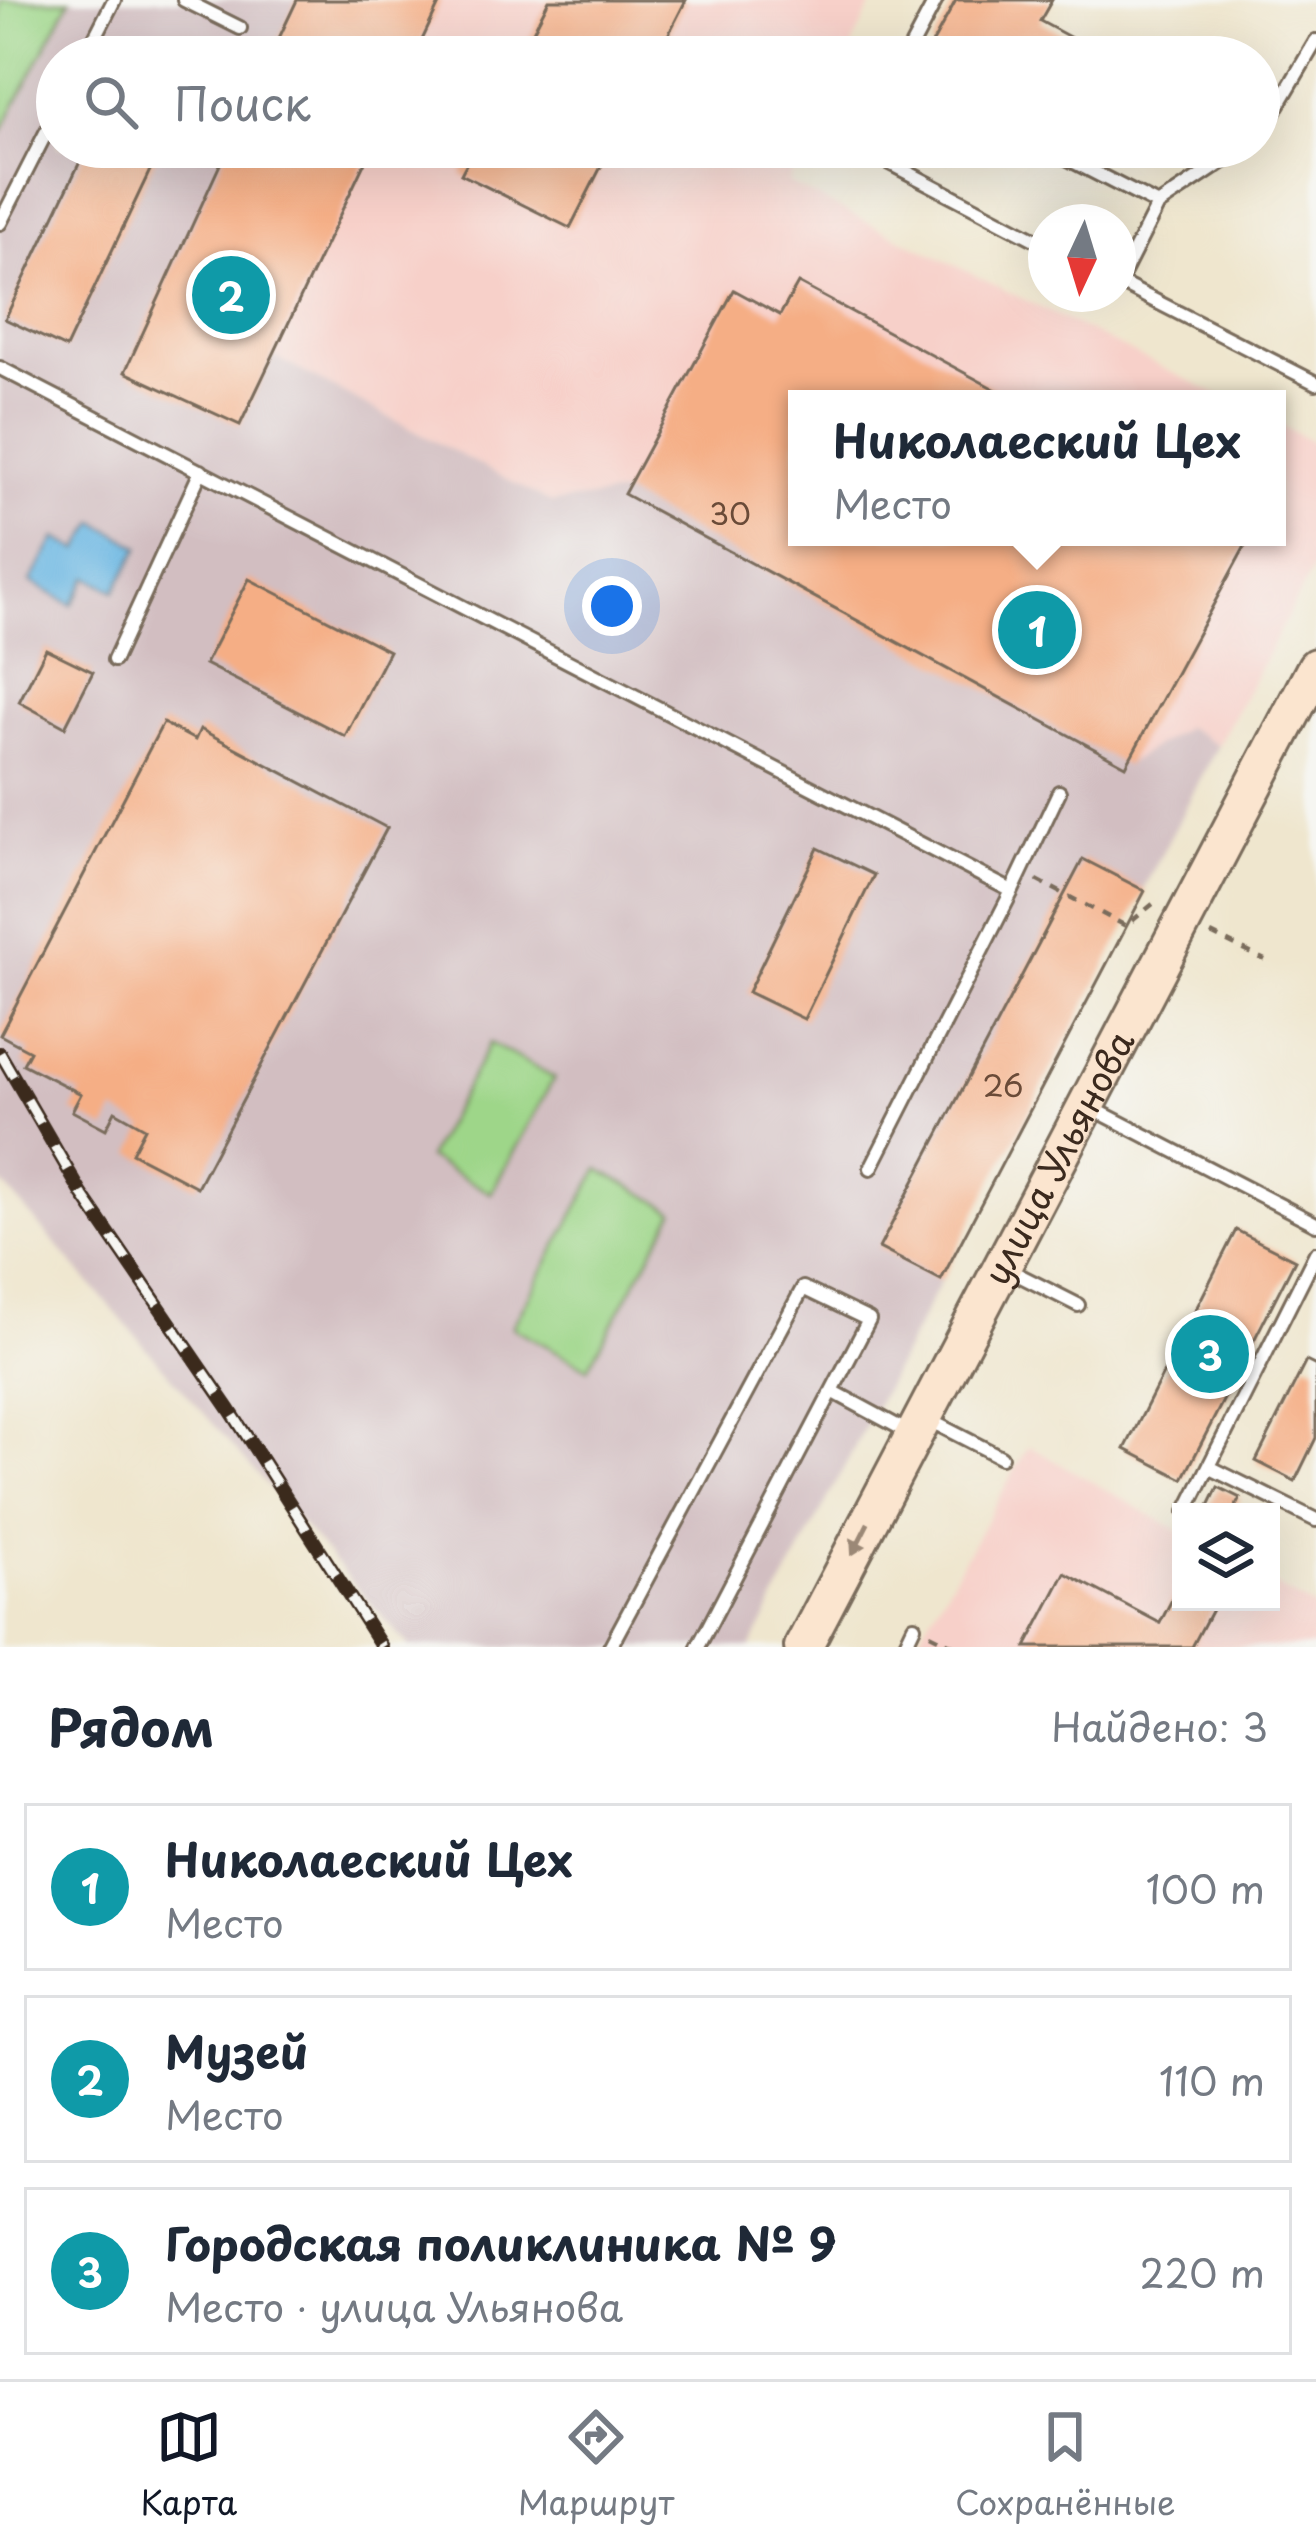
<!DOCTYPE html>
<html lang="ru">
<meta charset="utf-8">
<style>
:root{--surface:#fff;--page:#f2f2f3;--text:#1f2937;--muted:#747a83;--line:#e0e1e3;--accent:#111827}
body{margin:0;font-family:"Playpen Sans",sans-serif;background:var(--page);color:var(--text)}
.controls{position:absolute;right:36px;bottom:36px;display:grid;overflow:hidden;border-radius:0px;box-shadow:0 12px 48px #0002}
.controls button{width:108px;height:108px;display:grid;place-items:center;padding:0;border:0;border-bottom:3px solid var(--line);background:var(--surface);color:var(--text);font:60px sans-serif}
.compass{position:absolute;left:1028px;top:204px;width:108px;height:108px;border-radius:50%;background:var(--surface);box-shadow:0 12px 48px #0002;rotate:184deg}
.you{position:absolute;left:612px;top:606px;width:42px;height:42px;margin:-30px;border:9px solid #fff;border-radius:50%;background:#1a73e8;box-shadow:0 0 0 18px #1a73e833}
.badge{display:grid;place-items:center;width:78px;height:78px;border-radius:50%;background:var(--accent);color:#fff;font-size:39px;font-weight:700}
.pin{position:absolute;translate:-50% -50%;border:6px solid #fff;box-shadow:0 3px 12px #0006}
.popup{position:absolute;left:788px;top:390px;width:498px;height:156px;box-sizing:border-box;display:grid;place-content:center;border-radius:0px;background:var(--surface);filter:drop-shadow(0 3px 9px #0005);font-size:39px;white-space:nowrap;color:var(--muted)}
.popup b{font-size:45px;color:var(--text)}
.popup::after{content:'';position:absolute;left:50%;top:100%;margin-left:-24px;border:24px solid transparent;border-top-color:var(--surface)}
.list{margin:0;padding:0;list-style:none}
h2{display:flex;justify-content:space-between;align-items:center;height:156px;margin:0;padding:0 48px;font-size:51px}
h2 small{font-size:39px;font-weight:400;color:var(--muted)}
.list li{display:grid;grid-template-columns:78px 1fr auto;gap:36px;align-items:center;box-sizing:border-box;height:168px;margin:0 24px 24px;padding:0 24px;border:3px solid var(--line);border-radius:0px}
.list b{display:block;font-size:45px;white-space:nowrap}
.list p{margin:0;font-size:39px;white-space:nowrap;color:var(--muted)}
.list em{font-size:39px;font-style:normal;color:var(--muted)}
.icon{flex:none;width:66px;height:66px;fill:none;stroke:currentColor;stroke-width:2;stroke-linecap:round;stroke-linejoin:round}
.map{position:relative;flex:none;width:1316px;height:1647px;overflow:hidden}
.search{position:absolute;background:var(--surface);box-shadow:0 12px 48px #0002;left:36px;right:36px;top:36px;height:132px;display:flex;align-items:center;gap:30px;box-sizing:border-box;padding:0 42px;border-radius:66px;color:var(--muted);font-size:45px}
.sheet{height:732px;background:var(--surface)}
nav{display:flex;justify-content:space-around;align-items:center;box-sizing:border-box;height:168px;border-top:3px solid var(--line);background:var(--surface);font-size:33px;color:var(--muted)}
nav a{display:grid;justify-items:center;gap:6px}
nav .on{color:var(--accent)}
.map>svg:first-child{display:block}
.built{fill:#f7d0c9}
.industrial{fill:#d2bec1}
.green{fill:#9ed689;stroke:#6c8054;stroke-width:3}
.water{fill:#69b6e2;stroke:#527080;stroke-width:3}
.building{fill:#f5ae85}
.lines{fill:none;stroke-linecap:round;stroke-linejoin:round}
.lane-casing{stroke:#7a6c5c;stroke-width:18}
.secondary-casing{stroke:#7a6c5c;stroke-width:42}
.path{stroke:#7a6c5c;stroke-width:4.5;stroke-dasharray:9 9;stroke-linecap:butt}
.lane{stroke:#fff;stroke-width:12}
.secondary{stroke:#fbe5cf;stroke-width:36}
.rail-casing{stroke:#3b2a1e;stroke-width:14}
.rail{stroke:#f6f6f2;stroke-width:9;stroke-dasharray:27;stroke-linecap:butt}
.oneway{fill:#9b8876}
.labels{text-anchor:middle;stroke-width:10;stroke-linejoin:round;paint-order:stroke}
.number-label{font-size:30px;fill:#6a4b38}
.street-label{font-size:36px;fill:#3b2a1e;stroke:#f6f6f2}
</style>
<div class="map">
<svg width="1316" height="1647" viewBox="0 0 1316 1647">
<rect width="100%" height="100%" fill="#f6f6f2"/>
<filter id="ink" filterUnits="userSpaceOnUse"><feTurbulence type="fractalNoise" baseFrequency=".00833" numOctaves="2"/><feDisplacementMap in="SourceGraphic" scale="24" xChannelSelector="R" yChannelSelector="G"/><feConvolveMatrix kernelMatrix="1 2 1 2 8 2 1 2 1" color-interpolation-filters="sRGB"/></filter>
<filter id="wash" filterUnits="userSpaceOnUse"><feTurbulence type="fractalNoise" baseFrequency=".004" numOctaves="4" result="noise"/><feDisplacementMap in="SourceGraphic" scale="48" xChannelSelector="R" yChannelSelector="G"/><feGaussianBlur stdDeviation="2.7" result="paint"/><feColorMatrix in="noise" values="0 0 0 0 0 0 0 0 0 0 0 0 0 0 0 0 0 1.4 0 .05"/><feComposite in="paint" operator="in"/></filter>
<g filter="url(#wash)">
<rect width="100%" height="100%" fill="#efe6ce"/>
<path class="built" d="M441 0H874L847 57H414Z
M371 147H804L788 183 1226 399H797V537H1277V424L1316 444V563L1218 745 1186 727 1126 766 624 494 551 503 273 356Z
M1029 1446 1181 1532V1602H1271V1584L1316 1609V1647H913Z"/>
<path class="industrial" d="M0 0H441L414 57H57V147H371L273 356 551 503 624 494 1125 765 1186 727 1218 745 751 1647H409L0 1181Z"/>
<path class="green" d="M0 0H70L0 134Z
M490 1043 554 1078 491 1193 427 1158Z
M599 1169 675 1211 588 1368 512 1327Z"/>
<path class="water" d="M96 522 140 547 115 591 88 577 72 605 31 582 56 538 79 550Z"/>
<g id="blocks">
<path class="building" d="M297 0H441L414 57H270Z
M549 0H686L657 57H520Z
M956 0H1052L1040 21 1088 47 1082 57H952L931 46Z
M87 147H161L66 348 5 319Z
M228 147H372L240 425 125 372Z
M475 147H611L570 228 461 174Z
M798 283 1013 399H797V537H1250L1126 766 624 494 734 290 780 315Z
M249 579 389 651 345 736 205 664Z
M46 649 93 672 65 727 19 702Z
M163 723 195 740 200 729 387 828 197 1187 132 1153 145 1128 115 1111 106 1129 72 1111 81 1094 23 1064 30 1051 0 1035Z
M818 848 874 875 804 1019 748 992Z
M1083 859 1145 891 941 1280 879 1248Z
M1236 1230 1295 1260 1183 1479 1125 1449Z
M1306 1361 1316 1366V1438L1295 1481 1256 1461Z
M1218 1487 1240 1498 1233 1512H1206Z
M1065 1573 1160 1623 1181 1582V1602H1216L1192 1647H1026Z"/>
</g>
</g>
<g filter="url(#ink)">
<use href="#blocks" fill-opacity="0" stroke="#7a6c5c" stroke-width="3"/>
<g class="lines">
<g class="lane-casing">
<path id="lane" d="M184 0 240 28
M85 57 114 0
M906 57 936 0
M1259 138 1316 41
M859 147 1046 245
M1045 147 1158 205
M0 223 57 111
M1118 282 1316 383
M1119 282 1158 205 1245 147
M0 368 1012 891 871 1168
M114 660 201 471
M1012 891 1059 792
M1088 1106 1316 1224
M1005 1268 1078 1305
M832 1391 910 1433
M927 1419 1001 1457
M1209 1467 1316 1520
M1186 1512 1316 1253
M610 1647 803 1288 869 1320 698 1647
M904 1647 914 1626"/>
</g>
<g class="secondary-casing">
<g id="secondary">
<path id="s1" d="M803 1647 1316 667"/>
</g>
</g>
<path class="path" d="M1037 880 1126 926 1154 903
M1211 934 1265 960
M930 1634 957 1647"/>
<use href="#lane" class="lane"/>
<use href="#secondary" class="secondary"/>
<g class="rail-casing">
<path id="rail" d="M0 1053 82 1194 230 1410 382 1647"/>
</g>
<use href="#rail" class="rail"/>
</g>
<defs><path id="oneway-solid" d="M-6-.8H1V-3.2L6.5 0L1 3.2V.8H-6Z" transform="scale(3)"/></defs>
<use class="oneway" href="#oneway-solid" transform="translate(860 1539) rotate(117)"/>
</g>
<g class="labels">
<g class="number-label">
<text x="730" y="525">30</text>
<text x="1003" y="1097">26</text>
</g>
<g class="street-label">
<text dy="13" stroke="none"><textPath href="#s1" startOffset="552">улица Ульянова</textPath></text>
</g>
</g>
</svg>
<div class="controls">
<button><svg class="icon" aria-label="layers" viewBox="0 0 24 24"><path d="M12 4l9 5-9 5-9-5zM3 14l9 5 9-5"/></svg></button>
</div>
<svg class="compass" viewBox="-18 -18 36 36"><path d="M0-13l5 13h-10z" fill="#e53935"/><path d="M0 13l5-13h-10z" fill="#747a83"/></svg>
<div class="you"></div>
<div class="pin badge" style="left:1037px;top:630px;background:#0f9aa8">1</div>
<div class="popup"><b>Николаеский Цех</b>Место</div>
<div class="pin badge" style="left:231px;top:295px;background:#0f9aa8">2</div>
<div class="pin badge" style="left:1210px;top:1354px;background:#0f9aa8">3</div>
<div class="search"><svg class="icon" aria-label="search" viewBox="0 0 24 24"><circle cx="10" cy="10" r="6"/><path d="M15 15l6 6"/></svg>Поиск</div>
</div>
<section class="sheet">
<h2>Рядом<small>Найдено: 3</small></h2>
<ul class="list">
<li><span class="badge" style="background:#0f9aa8">1</span><div><b>Николаеский Цех</b><p>Место</p></div><em>100 m</em></li>
<li><span class="badge" style="background:#0f9aa8">2</span><div><b>Музей</b><p>Место</p></div><em>110 m</em></li>
<li><span class="badge" style="background:#0f9aa8">3</span><div><b>Городская поликлиника № 9</b><p>Место · улица Ульянова</p></div><em>220 m</em></li>
</ul>
</section>
<nav>
<a class="on"><svg class="icon" aria-label="map" viewBox="0 0 24 24"><path d="M3 6l6-2 6 2 6-2v14l-6 2-6-2-6 2zM9 4v14M15 6v14"/></svg>Карта</a>
<a><svg class="icon" aria-label="directions" viewBox="0 0 24 24"><path d="M12 3l9 9-9 9-9-9zM9 14v-3h6M13 9l2 2-2 2"/></svg>Маршрут</a>
<a><svg class="icon" aria-label="saved" viewBox="0 0 24 24"><path d="M7 4h10v16l-5-4-5 4z"/></svg>Сохранённые</a>
</nav>
